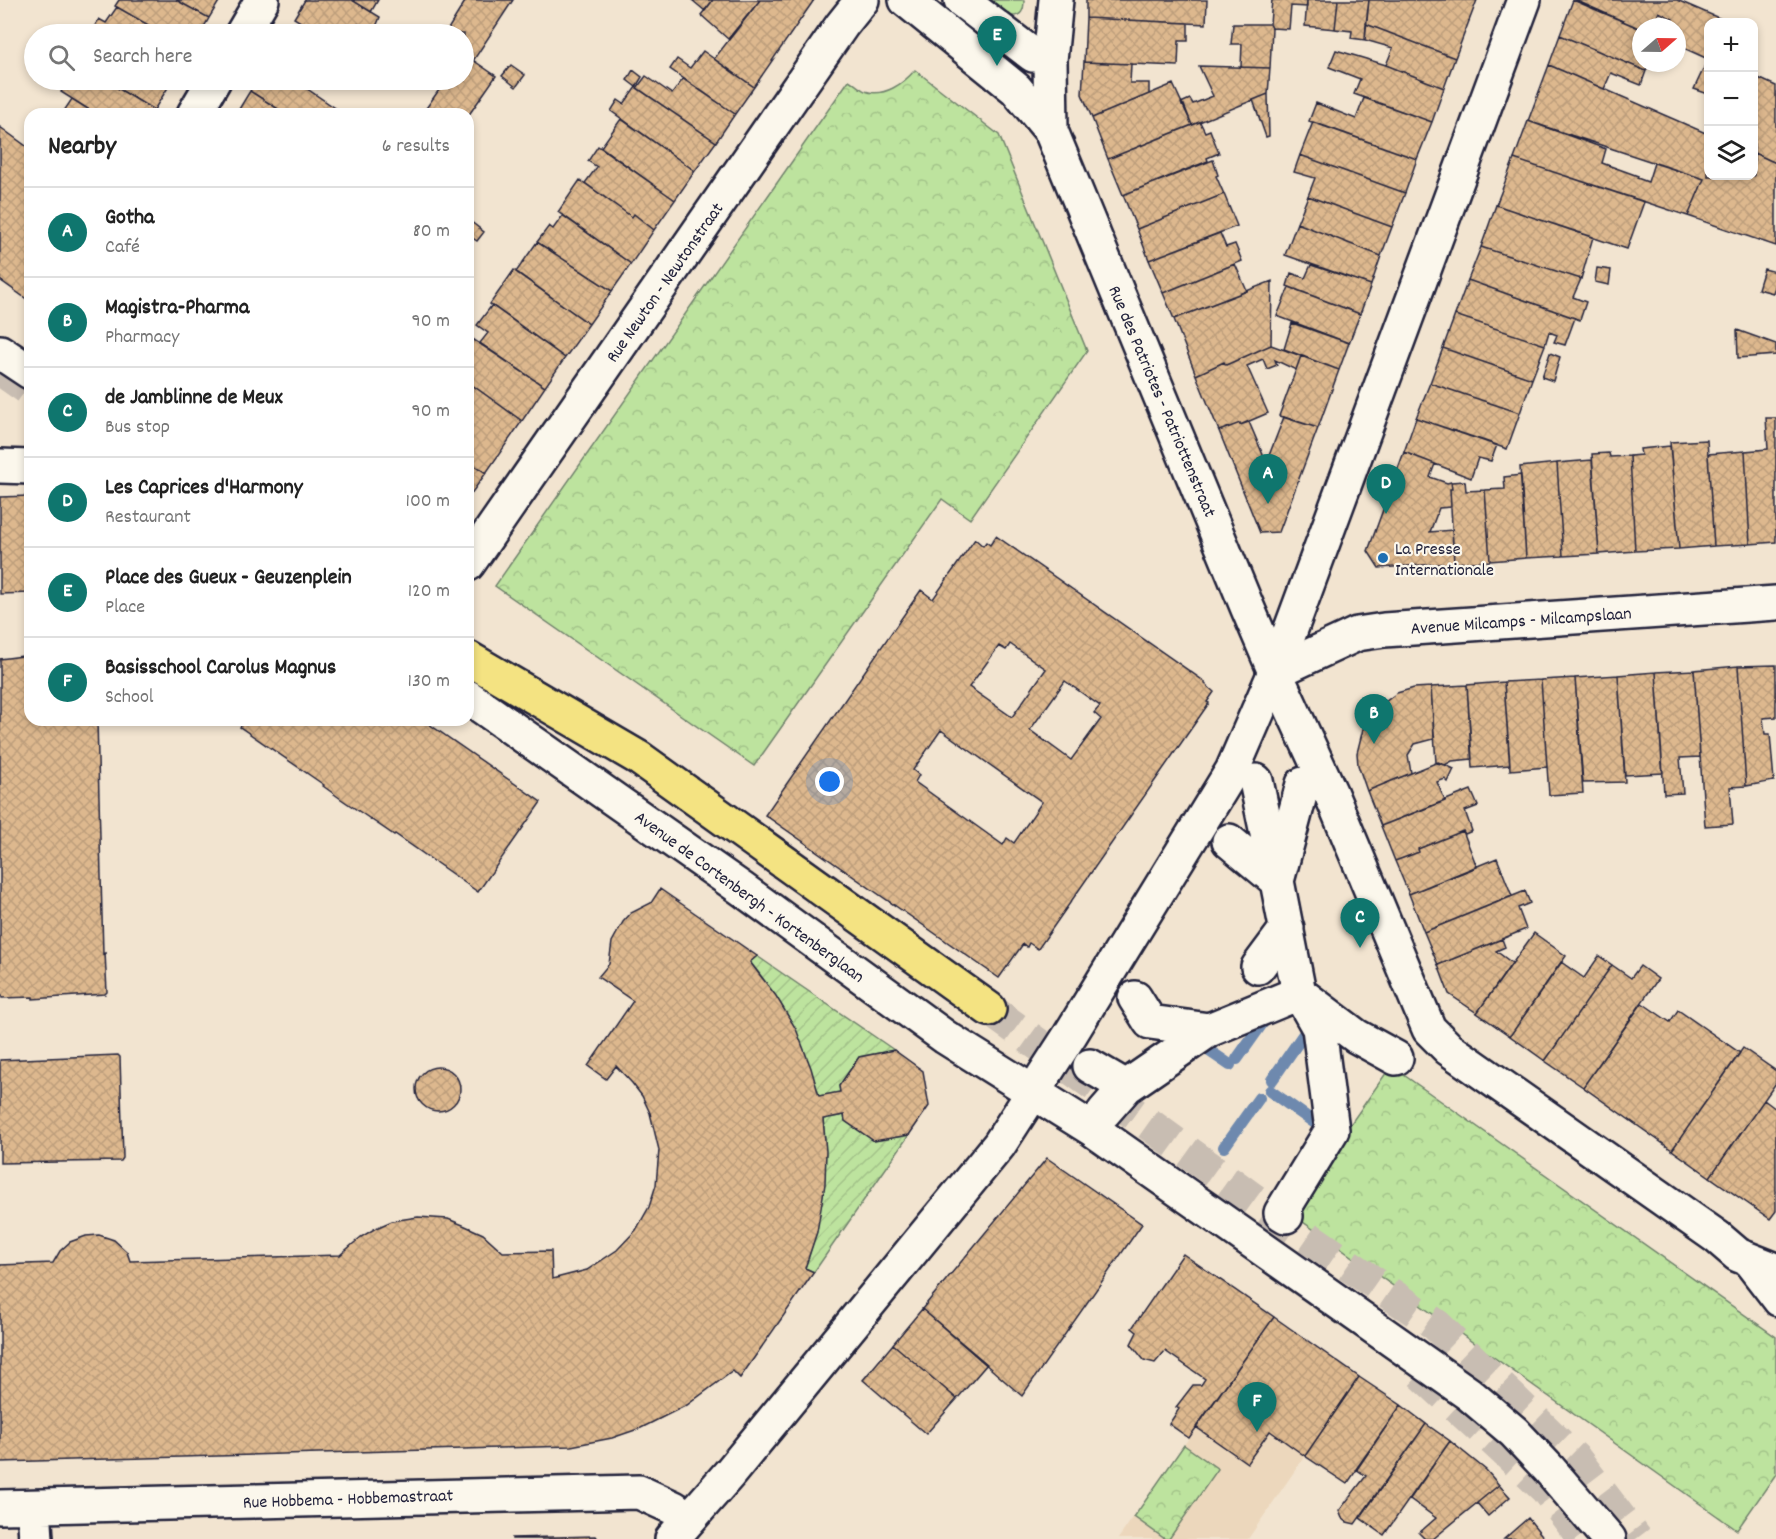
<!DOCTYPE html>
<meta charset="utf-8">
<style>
:root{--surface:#fff;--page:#f6f6f6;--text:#222;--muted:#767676;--line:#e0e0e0;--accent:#0f766e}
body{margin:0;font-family:Dekko,sans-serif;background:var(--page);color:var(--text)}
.controls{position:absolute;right:18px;top:18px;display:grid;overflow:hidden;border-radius:12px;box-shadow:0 3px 9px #0003}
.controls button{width:54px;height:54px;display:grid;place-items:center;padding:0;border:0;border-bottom:2px solid var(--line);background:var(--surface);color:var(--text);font:30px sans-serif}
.compass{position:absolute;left:1632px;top:18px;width:54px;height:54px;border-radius:50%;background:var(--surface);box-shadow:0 3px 9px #0003;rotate:70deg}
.you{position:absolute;left:830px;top:782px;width:21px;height:21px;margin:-15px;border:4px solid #fff;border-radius:50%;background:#1a73e8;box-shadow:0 0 0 9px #1a73e833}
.badge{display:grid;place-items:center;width:39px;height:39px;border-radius:50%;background:var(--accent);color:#fff;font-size:20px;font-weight:700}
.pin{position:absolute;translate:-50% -50px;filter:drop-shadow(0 2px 3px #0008)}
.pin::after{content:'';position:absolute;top:32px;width:21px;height:18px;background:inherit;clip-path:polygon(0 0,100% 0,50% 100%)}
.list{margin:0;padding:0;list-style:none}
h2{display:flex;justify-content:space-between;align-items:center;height:78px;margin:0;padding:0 24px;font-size:26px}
h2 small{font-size:20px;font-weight:400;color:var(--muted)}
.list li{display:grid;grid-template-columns:39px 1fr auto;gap:18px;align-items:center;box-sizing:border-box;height:90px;padding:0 24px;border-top:2px solid var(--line)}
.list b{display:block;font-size:22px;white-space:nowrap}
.list p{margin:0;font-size:20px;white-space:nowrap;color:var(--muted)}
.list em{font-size:20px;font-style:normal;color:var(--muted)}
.icon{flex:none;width:33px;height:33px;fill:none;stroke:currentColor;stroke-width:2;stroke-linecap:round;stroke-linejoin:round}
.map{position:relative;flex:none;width:1776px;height:1539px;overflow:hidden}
.search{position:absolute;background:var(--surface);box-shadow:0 3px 9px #0003;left:24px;top:24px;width:450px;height:66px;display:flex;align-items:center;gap:15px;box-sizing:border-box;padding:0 21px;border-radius:33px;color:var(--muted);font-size:22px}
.panel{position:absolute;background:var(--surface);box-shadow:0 3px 9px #0003;left:24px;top:108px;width:450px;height:618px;border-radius:18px}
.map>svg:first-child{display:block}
.built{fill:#ecd7bc}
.grass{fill:#bde39e;stroke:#70826c;stroke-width:1.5}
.forest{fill:url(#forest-crowns);stroke:#70826c;stroke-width:1.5}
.garden{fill:url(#garden-furrows);stroke:#70826c;stroke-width:1.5}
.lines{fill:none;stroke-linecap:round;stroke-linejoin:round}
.stream{stroke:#6e89ae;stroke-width:12}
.building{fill:url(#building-cross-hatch);stroke:#22223b;stroke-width:1.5;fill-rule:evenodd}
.highway-tunnel{stroke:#c8bdb2;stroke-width:33;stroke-dasharray:33 16;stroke-linecap:butt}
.lane-casing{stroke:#22223b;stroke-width:27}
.street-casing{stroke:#22223b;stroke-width:38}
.secondary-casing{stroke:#22223b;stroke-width:38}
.highway-casing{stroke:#22223b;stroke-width:38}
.lane{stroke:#fbf7ec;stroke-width:22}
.street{stroke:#fbf7ec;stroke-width:33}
.secondary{stroke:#fbf7ec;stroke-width:33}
.highway{stroke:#f4e382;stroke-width:33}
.poi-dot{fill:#1f6fb2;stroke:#fbf7ec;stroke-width:2}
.labels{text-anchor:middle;stroke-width:4.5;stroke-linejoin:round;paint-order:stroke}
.street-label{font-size:18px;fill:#22223b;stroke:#fbf7ec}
.poi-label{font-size:18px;fill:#22223b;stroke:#fbf7ec;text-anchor:start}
</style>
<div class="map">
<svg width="1776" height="1539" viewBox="0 0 1776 1539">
<defs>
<pattern id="forest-crowns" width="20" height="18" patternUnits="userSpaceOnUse" patternTransform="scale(1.5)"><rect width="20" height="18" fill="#bde39e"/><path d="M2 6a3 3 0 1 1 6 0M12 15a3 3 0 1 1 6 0" fill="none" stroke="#a2c289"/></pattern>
<pattern id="garden-furrows" width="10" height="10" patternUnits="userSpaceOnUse" patternTransform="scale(1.5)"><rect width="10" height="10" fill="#bde39e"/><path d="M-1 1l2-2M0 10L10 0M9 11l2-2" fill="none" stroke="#a2c289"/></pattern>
<pattern id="building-cross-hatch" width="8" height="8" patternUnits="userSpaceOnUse" patternTransform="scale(1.5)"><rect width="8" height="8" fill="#ddb88e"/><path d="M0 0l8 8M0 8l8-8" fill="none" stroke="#bd9e7b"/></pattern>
</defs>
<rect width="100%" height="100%" fill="#f2e4d0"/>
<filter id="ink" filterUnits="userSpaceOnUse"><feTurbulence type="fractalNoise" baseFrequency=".0167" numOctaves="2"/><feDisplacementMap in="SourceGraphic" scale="12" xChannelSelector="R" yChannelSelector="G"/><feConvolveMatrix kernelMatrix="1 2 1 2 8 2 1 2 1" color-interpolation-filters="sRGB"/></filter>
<g filter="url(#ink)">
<path class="built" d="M1274 1317 1359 1377 1248 1539H1118Z"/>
<path class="grass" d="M987 0H1024C1024 10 1022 17 1010 16Z"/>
<path class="forest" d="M915 70 999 135 1087 351 970 519 942 499 754 766 495 586 849 80C854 83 860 89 865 91 884 98 904 83 915 70Z
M1391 1066 1776 1337V1474L1737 1530 1289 1212Z
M1184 1445 1218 1469 1169 1539H1165L1134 1517Z"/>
<path class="garden" d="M757 956 894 1050 859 1057 839 1086 840 1092 819 1096C804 1043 785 1004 750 962Z
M844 1115 845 1121 874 1141 909 1135 814 1272 805 1268C822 1219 830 1171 823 1119Z"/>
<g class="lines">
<path class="stream" d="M1205 1048 1230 1065
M1237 1059 1266 1018
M1272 1080 1308 1028
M1270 1091 1325 1130
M1224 1147 1259 1098"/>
</g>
<path class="building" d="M119 0H176L209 18 200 34H164L115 6Z
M176 0H220L209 18Z
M305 0H352L380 17 373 34 358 24 352 34H320L294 18Z
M352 0H378L371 12Z
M466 0H513L473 61 464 54V34H445Z
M692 0H713L705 11Z
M713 0H760L728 39 701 15Z
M760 0H814L754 87 714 59Z
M1086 0H1207L1206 24 1086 18Z
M1272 0H1307V7L1291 6 1289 29 1272 28 1270 24Z
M1307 0H1338L1335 29 1305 26Z
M1338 0H1369L1365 40 1351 38 1352 31 1335 29Z
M1369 0H1477L1455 58 1366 24Z
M1573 0 1641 29V63H1650L1646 71 1560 35Z
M1575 0H1677L1728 22H1708V59L1677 45V27H1669L1673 19 1659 12 1652 27H1641V29Z
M117 7 164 34H95L91 32 99 19 106 23Z
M1086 18 1188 23V41H1179L1178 66 1084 62Z
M1233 24H1270L1272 28 1270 68 1241 67 1242 44H1231Z
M1366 24 1455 58 1444 88 1386 65 1393 48 1365 40Z
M1560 35 1646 71 1641 85 1611 73 1604 89 1549 65Z
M1336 50 1386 65 1444 88 1432 122 1354 94 1360 79 1329 67Z
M703 51 754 87 735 114 670 69 677 59 690 68Z
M464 54 496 76 468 116V114H422L446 80H464Z
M1708 59V94L1694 89Z
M1084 62 1131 64 1130 83H1149V94L1092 118 1082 94Z
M511 65 525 75 516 87 502 76Z
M1549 65 1708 134V176H1754V153L1776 163V246L1688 216 1704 179 1528 121Z
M1199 66 1270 68 1268 94 1192 125 1184 105 1182 106 1181 103 1190 99 1193 104 1213 96Z
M633 70 642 77 636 87 627 80Z
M646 76 672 94 683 79 735 114 716 142 637 88Z
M1754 76 1776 86V163L1754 153Z
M68 80H104L154 110 151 114H96L61 92Z
M104 80H170L172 81 154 110Z
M257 80H307L303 86 344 114H286L250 91Z
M1173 84 1192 125 1108 159 1092 118Z
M636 87 716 142 695 171 611 111 618 100 624 104Z
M250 91 286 114H236Z
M1268 94 1269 136 1266 137 1253 100Z
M1364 98 1432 122 1417 159 1309 121 1316 103 1356 119Z
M72 99 96 114H62Z
M621 119 695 171 675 200 601 147Z
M1528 121 1606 149 1602 163 1638 176 1637 178 1648 182 1654 163 1704 179 1688 216 1514 159Z
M1200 122 1205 132 1210 130 1219 153 1207 158 1208 161 1123 195 1108 159Z
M1313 122 1417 159 1405 193 1300 155Z
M0 127 30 149V298L28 300 0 280Z
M598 146 675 200 654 230 634 214 632 217 585 183 597 167 588 161Z
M1300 155 1405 193 1392 227 1308 196 1315 178 1294 172Z
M1514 159 1644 202 1627 249 1496 205Z
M1213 160 1218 175 1216 176 1224 194 1137 229 1123 195Z
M580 180 632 217 634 214 654 230 631 264 558 212Z
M1224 194 1237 226 1149 260 1137 229Z
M1308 196 1392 227 1381 256 1297 223Z
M1496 205 1593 237 1581 279 1481 247Z
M563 215 631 264 612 291 537 242 549 226 553 229Z
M470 221 484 232 477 241 468 235Z
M1297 223 1381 256 1371 285 1285 255Z
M1220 233 1226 247 1235 244 1242 261 1163 293 1149 260Z
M537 242 612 291 589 324 516 272Z
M1481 247 1581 279 1573 297 1586 302 1580 320 1468 280Z
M1235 264 1247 291 1174 319 1163 293Z
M1311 265 1371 285 1360 314 1287 286 1291 273 1305 278Z
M1597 268 1611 270 1609 285 1595 282Z
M1764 269 1776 272V284L1773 293 1758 289Z
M514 270 589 324 565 358 490 304Z
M1468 280 1575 318 1565 345 1554 342 1557 335 1549 332 1545 345 1455 315Z
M1272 281 1271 345 1226 365 1224 362 1196 375 1174 319Z
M1289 287 1360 314 1349 343 1277 316Z
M492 305 565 358 545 387 480 343 488 333 477 325Z
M1455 315 1545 345 1532 379 1443 348Z
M1292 323 1349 343 1339 370 1284 349Z
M1737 330 1776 344V355L1738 358Z
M468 336 545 387 522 421 468 382Z
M1271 345 1301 356 1296 370 1275 360 1277 365 1267 369 1263 359 1247 366 1268 413 1240 425V423L1219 431 1196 375 1224 362 1226 365Z
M1443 348 1532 379 1520 413 1430 383Z
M1550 353 1560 357 1553 381 1542 377Z
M1301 356 1339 370 1318 428 1279 416Z
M468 382 522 421 486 473 468 461Z
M1430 383 1520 413 1507 449 1416 418Z
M1284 417 1318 428 1279 532 1260 533 1219 431 1240 423V425L1249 422 1264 457 1268 458Z
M1416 418 1497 445 1491 461 1478 458 1471 478 1404 452Z
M1766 418H1776V542L1750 544 1745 451 1768 449Z
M1707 440 1714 546 1679 549 1670 442Z
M1670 446 1679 549 1635 551 1630 456 1641 455 1640 449Z
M1745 451 1750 544 1714 546 1708 454Z
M1404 452 1435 464 1430 477 1447 483 1451 482 1452 489H1450L1451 507 1439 508 1430 532 1452 530 1454 563 1379 568 1368 551Z
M1609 453 1610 457 1630 456 1635 551 1599 554 1592 454Z
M1592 460 1599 554 1563 556 1557 463Z
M468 461 486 473 468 498Z
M1557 463 1563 556 1526 558 1520 467Z
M1521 475 1526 558 1490 561 1485 490 1505 489 1504 477Z
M1465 481 1466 491 1485 490 1490 561 1454 563 1450 489H1452L1451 482Z
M30 496V593L0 594V497Z
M996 536 1205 682V684L1214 692 1207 702 1209 703 1038 949 1029 943 1027 947 1023 944 999 978 765 815 921 590 933 599 975 539 983 546 986 542 990 545ZM1010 644 1046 669 1012 717 969 687 999 646 1006 650ZM1065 681 1100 706 1094 713 1101 719 1071 760 1030 730ZM941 730 1042 802 1014 843 1007 838 1003 845 915 782 919 775 913 770Z
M23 656H30V720H97L103 954 105 953 107 992 105 994 33 999V997L2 998V996H0V659Z
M1776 665V717L1763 718 1765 734H1770L1774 781 1746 786 1738 666Z
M1738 666 1746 786 1730 787 1733 824 1705 826 1694 670Z
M1694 670 1700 757 1680 758 1683 793 1664 794 1656 672Z
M1656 672 1663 773 1625 775 1618 675Z
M1618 675 1625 782 1583 783 1575 678Z
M1575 678 1583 793 1549 795 1541 680Z
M1541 680 1547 767 1510 770 1504 682Z
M1504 682 1510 765 1472 768 1467 685Z
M1467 685 1472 759 1452 761 1445 765 1436 763 1431 687Z
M1431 687 1434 739 1415 744 1408 755 1411 773 1367 791 1358 765 1357 753 1363 729 1369 718 1377 708 1397 693 1414 688Z
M245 720H423L541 802 478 892 395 834 394 835 341 799 323 786 324 785 240 727Z
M1438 762 1454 769 1448 782 1445 779 1437 782 1445 801 1381 826 1367 791Z
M1471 790 1478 806 1465 811 1472 831 1465 834 1463 831 1418 849 1419 852 1395 861 1381 826Z
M1463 831 1477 867 1409 894 1395 861 1419 852 1418 849Z
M1497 858 1512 896 1424 932 1409 894Z
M660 889 757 956 750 962 776 996 796 1029 811 1068 819 1096 840 1092 839 1086 859 1057 894 1050 923 1071 929 1106 909 1135 874 1141 845 1121 844 1115 823 1119 826 1151 825 1184 817 1232 805 1268 814 1272 740 1378 733 1371 687 1405 641 1428 612 1438 571 1446 0 1462V1265L53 1263 60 1251 70 1242 86 1236 99 1235 114 1240 127 1252 130 1261 340 1255 361 1237 376 1228 392 1221 418 1217 448 1219 463 1225 483 1234 503 1252 551 1251 552 1279 587 1270 617 1250 636 1230 649 1207 656 1185 659 1150 650 1113 642 1096 632 1083 616 1066 606 1079 588 1066 633 1001 598 977 609 964 612 942 623 922 631 913 651 903Z
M1525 891 1530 903 1518 908 1526 929 1438 965 1424 932Z
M1534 933 1566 956 1510 1036 1477 1013Z
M1502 939 1505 947 1496 951 1512 963 1477 1013 1449 994 1438 965Z
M1599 956 1612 965 1545 1061 1510 1036 1561 962 1584 978Z
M1612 965 1631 978 1640 966 1658 979 1583 1087 1545 1061Z
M1642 1003 1670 1022 1678 1010 1740 1053 1672 1150 1583 1087Z
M1743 1048 1776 1071V1083L1710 1177 1672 1150Z
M118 1055 120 1057 123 1158 121 1161 0 1163V1060Z
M416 1089a22 22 0 1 1 44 0a22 22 0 1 1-44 0Z
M1764 1100 1776 1109V1211L1770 1219 1710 1177Z
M1047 1158 1142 1224 1022 1396 922 1309Z
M1183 1254 1274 1317 1189 1438 1169 1424 1179 1409 1176 1407 1193 1385H1201L1205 1379 1165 1351 1155 1363 1144 1360 1131 1344 1137 1332 1132 1328Z
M922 1309 987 1364 957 1399 893 1344Z
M1274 1317 1359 1377 1305 1456 1270 1431 1247 1463 1196 1427Z
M893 1344 957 1399 926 1434 863 1380Z
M1359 1377 1401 1405 1347 1484 1305 1456Z
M1401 1405 1426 1424 1355 1524 1347 1522 1342 1518 1339 1511 1366 1476 1356 1469Z
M1426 1424 1450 1441 1384 1535 1360 1518Z
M1450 1441 1486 1470 1499 1485 1433 1539H1425L1419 1533 1436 1518 1410 1499Z
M1499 1485 1510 1497 1488 1516 1477 1503Z
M1528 1518 1545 1539H1504Z
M596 1536 598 1539H512V1538Z"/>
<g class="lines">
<path class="highway-tunnel" d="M0 369 30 390
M989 1009 1271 1212 1436 1325 1576 1460 1636 1539
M1421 1373 1546 1489 1584 1539"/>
<g class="lane-casing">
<path id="lane" d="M1739 1256 1776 1304"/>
</g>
<g class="street-casing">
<path id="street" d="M906 0 1016 89 1051 131 1248 609 1275 672 1331 794 1429 1029 1449 1049 1717 1237 1738 1255 1776 1270
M961 0 1033 55
M242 34 262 0
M194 114 214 80
M1051 131 1050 60 1056 0
M0 466 30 467
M468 564 842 25 862 0
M1275 672 1357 634 1384 630 1776 603
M1303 784 1277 881 1299 993 1356 1036 1396 1058
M1229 841 1277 881 1256 781
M1258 967 1287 928
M1135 998 1150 1022 1209 1030
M1090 1066 1126 1087
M1104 1112 1126 1087 1209 1030 1299 993 1319 1028 1332 1130 1281 1213 1286 1216
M0 1507 639 1492 674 1508 689 1519
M34 1507 36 1539"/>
</g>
<g class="secondary-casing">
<path id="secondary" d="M0 352 30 372
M468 697 742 889 945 1037 1092 1129 1469 1394 1514 1432 1549 1469 1609 1539
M672 1539 729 1474 999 1145 1070 1035 1232 771 1275 672 1524 0"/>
</g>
<g class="highway-casing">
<path id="highway" d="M468 658 639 758 989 1009"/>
</g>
<use href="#lane" class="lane"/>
<use href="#street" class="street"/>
<use href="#secondary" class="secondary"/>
<use href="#highway" class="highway"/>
</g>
</g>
<circle class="poi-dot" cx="1383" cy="558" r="6"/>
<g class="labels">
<g class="street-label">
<text transform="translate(664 282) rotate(-55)" y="6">Rue Newton - Newtonstraat</text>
<text transform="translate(1163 401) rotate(67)" y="6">Rue des Patriotes - Patriottenstraat</text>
<text transform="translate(1521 620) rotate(-4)" y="6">Avenue Milcamps - Milcampslaan</text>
<text transform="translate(750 896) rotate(36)" y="6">Avenue de Cortenbergh - Kortenberglaan</text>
<text transform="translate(348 1498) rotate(-2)" y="6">Rue Hobbema - Hobbemastraat</text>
</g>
<g class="poi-label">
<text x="1395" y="554">La Presse<tspan x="1395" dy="21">Internationale</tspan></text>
</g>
</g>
</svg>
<div class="controls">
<button>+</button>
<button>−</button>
<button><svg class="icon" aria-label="layers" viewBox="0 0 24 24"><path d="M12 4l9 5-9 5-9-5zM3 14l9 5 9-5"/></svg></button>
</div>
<svg class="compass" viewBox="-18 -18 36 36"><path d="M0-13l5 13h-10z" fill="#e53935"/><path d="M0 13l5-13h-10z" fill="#767676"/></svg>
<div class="you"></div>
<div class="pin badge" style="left:1268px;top:504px">A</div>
<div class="pin badge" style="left:1374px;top:744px">B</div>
<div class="pin badge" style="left:1360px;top:948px">C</div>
<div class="pin badge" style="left:1386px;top:514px">D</div>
<div class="pin badge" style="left:997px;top:66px">E</div>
<div class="pin badge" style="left:1257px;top:1432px">F</div>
<div class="search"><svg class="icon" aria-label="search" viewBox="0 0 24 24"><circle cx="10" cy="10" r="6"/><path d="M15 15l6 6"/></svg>Search here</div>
<section class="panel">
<h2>Nearby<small>6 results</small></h2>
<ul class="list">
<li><span class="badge">A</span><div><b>Gotha</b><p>Café</p></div><em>80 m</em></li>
<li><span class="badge">B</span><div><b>Magistra-Pharma</b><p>Pharmacy</p></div><em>90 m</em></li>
<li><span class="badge">C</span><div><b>de Jamblinne de Meux</b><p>Bus stop</p></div><em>90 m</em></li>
<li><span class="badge">D</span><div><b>Les Caprices d'Harmony</b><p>Restaurant</p></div><em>100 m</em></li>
<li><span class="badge">E</span><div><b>Place des Gueux - Geuzenplein</b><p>Place</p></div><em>120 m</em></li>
<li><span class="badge">F</span><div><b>Basisschool Carolus Magnus</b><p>School</p></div><em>130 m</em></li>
</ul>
</section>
</div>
